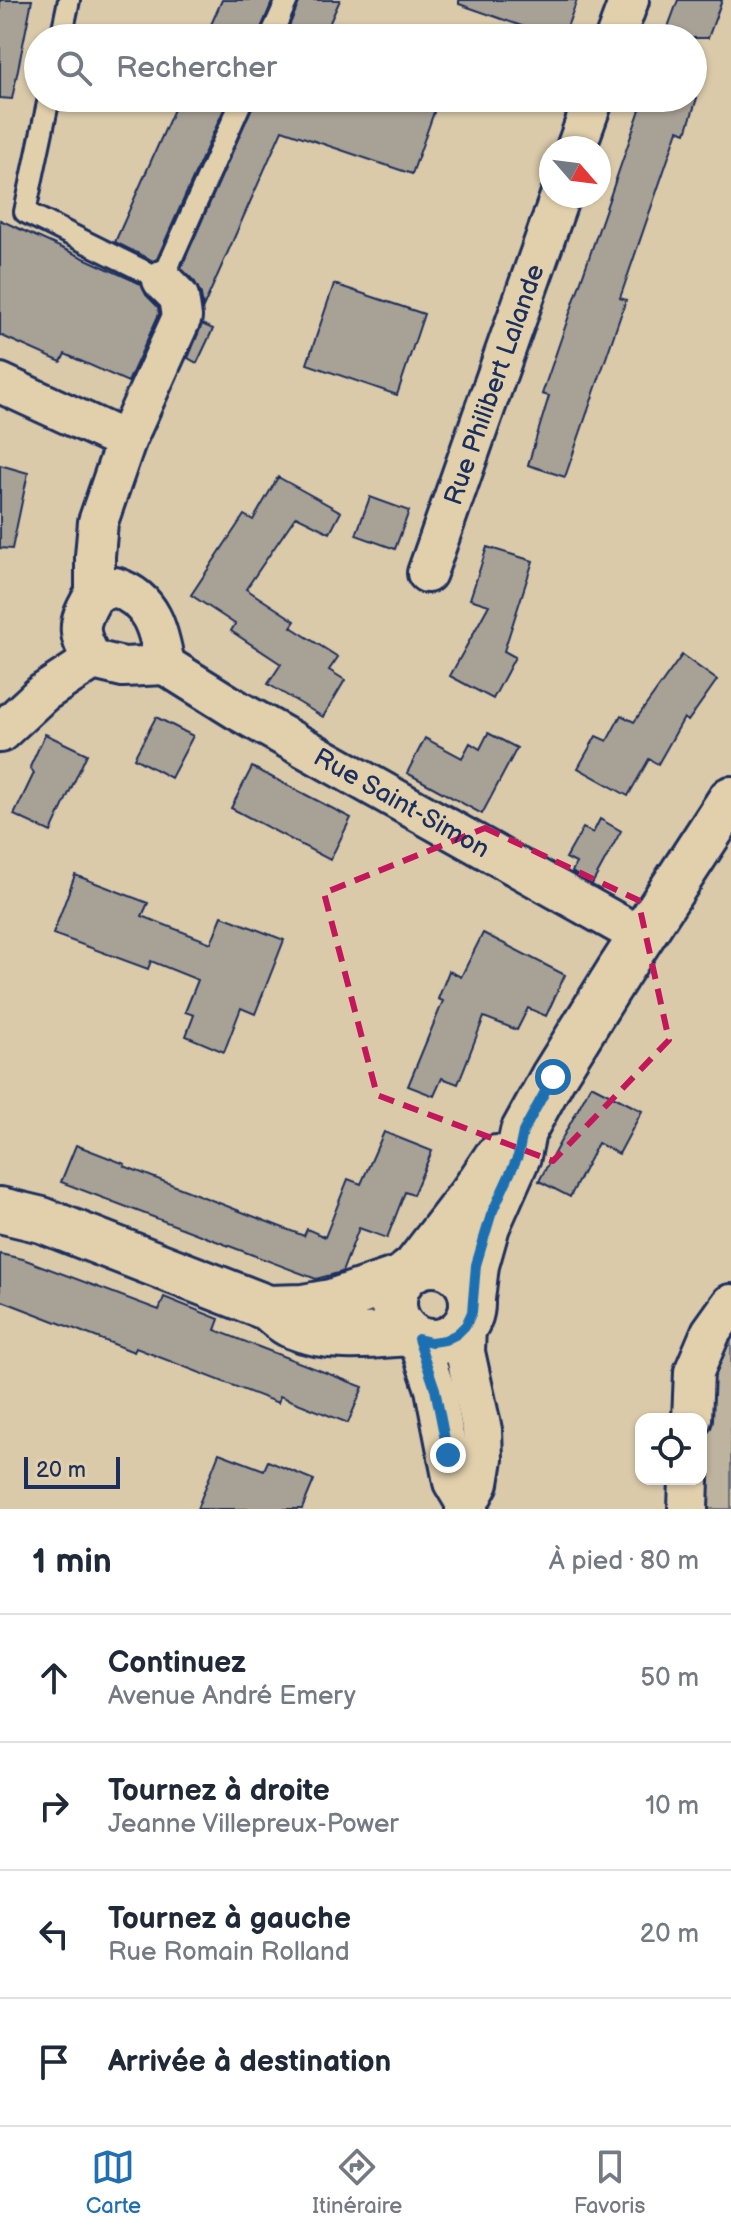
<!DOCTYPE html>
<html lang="fr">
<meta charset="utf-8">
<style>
:root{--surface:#fff;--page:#f2f2f3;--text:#1f2937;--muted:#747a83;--line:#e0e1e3;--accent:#1f6fb2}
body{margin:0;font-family:"Balsamiq Sans",sans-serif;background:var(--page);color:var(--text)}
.controls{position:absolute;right:24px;bottom:24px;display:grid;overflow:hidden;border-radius:16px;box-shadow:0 2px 6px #0004}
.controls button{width:72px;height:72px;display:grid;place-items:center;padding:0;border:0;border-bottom:2px solid var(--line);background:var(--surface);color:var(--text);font:40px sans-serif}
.compass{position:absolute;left:539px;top:136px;width:72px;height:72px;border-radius:50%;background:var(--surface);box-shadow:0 2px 6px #0004;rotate:118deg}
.scale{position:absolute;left:24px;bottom:20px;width:96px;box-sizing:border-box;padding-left:8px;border:4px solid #1b2f5e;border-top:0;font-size:22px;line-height:28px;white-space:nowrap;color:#1b2f5e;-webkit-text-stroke:6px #e2d0ad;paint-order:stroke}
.stop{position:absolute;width:24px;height:24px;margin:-18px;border:6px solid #1f6fb2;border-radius:50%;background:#fff}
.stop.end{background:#1f6fb2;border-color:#fff;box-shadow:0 2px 8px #0008}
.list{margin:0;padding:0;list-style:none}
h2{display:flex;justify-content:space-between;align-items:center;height:104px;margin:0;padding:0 32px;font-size:34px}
h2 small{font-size:26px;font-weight:400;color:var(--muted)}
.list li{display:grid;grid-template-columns:52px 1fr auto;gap:24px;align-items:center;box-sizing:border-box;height:128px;padding:0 32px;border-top:2px solid var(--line)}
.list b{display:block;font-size:30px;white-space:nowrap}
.list p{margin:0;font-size:26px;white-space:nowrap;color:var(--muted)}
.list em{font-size:26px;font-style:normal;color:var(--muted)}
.icon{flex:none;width:44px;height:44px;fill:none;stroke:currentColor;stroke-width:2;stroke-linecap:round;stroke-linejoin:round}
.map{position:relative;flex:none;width:731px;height:1509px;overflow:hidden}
.search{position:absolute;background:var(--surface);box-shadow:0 2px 6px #0004;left:24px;right:24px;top:24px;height:88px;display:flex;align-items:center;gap:20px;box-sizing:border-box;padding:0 28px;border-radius:44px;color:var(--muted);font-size:30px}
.sheet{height:616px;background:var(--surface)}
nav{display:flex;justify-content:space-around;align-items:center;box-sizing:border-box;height:112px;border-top:2px solid var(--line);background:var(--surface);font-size:22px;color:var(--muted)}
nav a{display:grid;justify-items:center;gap:4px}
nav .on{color:var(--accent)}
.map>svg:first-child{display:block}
.green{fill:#beb39e;stroke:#6c717e;stroke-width:2}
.building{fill:#a8a195;stroke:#1b2f5e;stroke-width:2}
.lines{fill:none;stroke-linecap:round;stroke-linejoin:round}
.lane-casing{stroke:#1b2f5e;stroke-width:26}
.street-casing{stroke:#1b2f5e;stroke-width:44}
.secondary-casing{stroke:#1b2f5e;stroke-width:50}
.lane{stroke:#e2d0ad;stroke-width:20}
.street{stroke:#e2d0ad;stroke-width:38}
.secondary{stroke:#e2d0ad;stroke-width:44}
.route{stroke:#1f6fb2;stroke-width:10}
.marked{fill:none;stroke:#c2185b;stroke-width:6;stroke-dasharray:16 10;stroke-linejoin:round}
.labels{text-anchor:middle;stroke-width:6;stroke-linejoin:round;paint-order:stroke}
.street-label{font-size:26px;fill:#1b2f5e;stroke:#e2d0ad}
</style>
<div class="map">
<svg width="731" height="1509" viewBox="0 0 731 1509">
<rect width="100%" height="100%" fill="#dacaaa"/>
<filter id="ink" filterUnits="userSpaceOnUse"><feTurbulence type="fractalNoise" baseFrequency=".0125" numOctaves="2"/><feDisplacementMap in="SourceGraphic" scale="16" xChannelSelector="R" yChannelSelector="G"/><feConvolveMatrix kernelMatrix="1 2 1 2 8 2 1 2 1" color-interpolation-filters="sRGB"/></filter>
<g filter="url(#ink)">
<path class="green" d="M731 1286V1509H673L701 1479V1419Z"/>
<path class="building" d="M0 0H32L12 99 0 98Z
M222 0H273L257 38H205Z
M300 0H340L323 38H284Z
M459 0H577L563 38H556L459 4Z
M678 0H722L708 38H664Z
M179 98H229L157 259 153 261 115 242Z
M256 98H439L412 174 282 130 203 308 201 294 195 282 181 268Z
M644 98H697L686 133 678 130 620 298 626 300 565 477 528 465 549 396 542 394Z
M0 220 141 284 146 295 158 307 159 314 128 382 65 354 61 362 0 335Z
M334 284 424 314 397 395 307 364Z
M202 324 213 329 197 363 188 358Z
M0 465 28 473 12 549 0 548Z
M278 477 341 512 330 533 296 516 246 589 295 621 291 627 338 657 329 670 345 680 323 717 268 684 281 664 231 631 235 624 191 595 244 515 253 520Z
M370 497 409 511 395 549 356 535Z
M487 547 533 561 504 651 515 657 493 699 450 676 489 605 470 599Z
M682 655 717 680 688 721 684 718 658 764 649 759 628 796 578 768 596 736 607 741 621 715 634 722Z
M156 717 193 736 171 778 134 758Z
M488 733 517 748 482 814 407 773 425 738 462 758 470 743 480 749Z
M45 734 87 754 51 832 14 815 34 773 30 767Z
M252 767 351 818 330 860 231 808Z
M600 819 621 831 592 884 572 872 576 863 566 858 583 828 593 833Z
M75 875 148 903 142 916 211 943 222 916 284 940 255 1014 241 1008 224 1052 186 1036 194 1015 185 1012 198 980 151 961 148 969 53 934Z
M483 933 565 975 546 1016 528 1008 517 1030 484 1017 458 1084 442 1078 434 1096 408 1086 443 1001 438 999 449 971 461 977Z
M591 1085 642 1111 619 1154 598 1143 570 1197 539 1181Z
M384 1132 432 1151 413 1195 405 1192 387 1238 359 1228 342 1272 316 1279 61 1182 76 1145 125 1164 124 1166 304 1236 307 1229 325 1237 348 1179 361 1184Z
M0 1254 23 1259 159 1310 164 1297 219 1319 215 1330 363 1387 348 1423 280 1396 278 1403 136 1348 134 1352 0 1300Z
M219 1453 264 1470 268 1461 314 1480 302 1509H197Z"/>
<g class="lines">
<g class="lane-casing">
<path id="lane" d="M61 38 69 0
M270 38 287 0
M49 98 25 212 162 280 243 98"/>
</g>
<g class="street-casing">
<g id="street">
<path d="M615 38 629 0"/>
<path d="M576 148 594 98"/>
<path d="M0 383 126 441"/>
<path id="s1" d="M427 573 560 196"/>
<path d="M115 587C152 599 159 631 165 665L123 667 93 660C74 630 79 621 95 593Z"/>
<path d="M95 593V556L98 522 126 441 182 317 179 297 162 280"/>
<path id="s2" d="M165 665 237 710 642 937"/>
<path d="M0 733 43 693 93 660"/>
<path d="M418 1339 435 1389 453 1482 466 1504"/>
<path d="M692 1419 694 1372 711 1332 731 1304"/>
<path d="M465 1509 479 1483 483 1459 482 1430 465 1352 466 1325"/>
<path d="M688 1509 689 1479"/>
</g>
</g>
<g class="secondary-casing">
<path id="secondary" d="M0 1210 42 1220 268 1308C276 1314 284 1323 293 1326 330 1341 370 1336 408 1333
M394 1303a39 39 0 1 1 78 0a39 39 0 1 1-78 0Z
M414 1269 474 1191 496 1158
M472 1299 476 1265 487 1226 518 1156 523 1132 553 1077 619 971 731 799
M268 1308 303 1307 331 1302 404 1277"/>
</g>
<use href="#lane" class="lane"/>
<use href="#street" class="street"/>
<use href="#secondary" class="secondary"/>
</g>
</g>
<g class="lines" filter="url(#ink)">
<path class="route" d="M448 1455 435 1389 418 1339 431 1342 445 1340 457 1334 466 1325 472 1312 476 1265 491 1215 518 1156 523 1132 553 1077"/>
</g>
<path class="marked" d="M485 828 638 900 669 1040 553 1161 377 1095 324 893Z"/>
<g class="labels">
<g class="street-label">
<text dy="9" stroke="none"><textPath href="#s1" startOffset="200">Rue Philibert Lalande</textPath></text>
<text dy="9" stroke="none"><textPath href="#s2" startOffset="274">Rue Saint-Simon</textPath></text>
</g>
</g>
</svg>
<div class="controls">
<button><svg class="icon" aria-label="locate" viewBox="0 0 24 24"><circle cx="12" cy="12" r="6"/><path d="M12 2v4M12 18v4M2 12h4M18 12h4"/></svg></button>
</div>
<svg class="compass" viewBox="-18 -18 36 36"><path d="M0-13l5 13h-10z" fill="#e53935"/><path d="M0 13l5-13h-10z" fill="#747a83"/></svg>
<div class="scale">20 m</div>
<div class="stop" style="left:553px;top:1077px"></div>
<div class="stop end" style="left:448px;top:1455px"></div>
<div class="search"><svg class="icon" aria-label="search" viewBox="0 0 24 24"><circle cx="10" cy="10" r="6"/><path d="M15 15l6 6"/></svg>Rechercher</div>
</div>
<section class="sheet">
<h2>1 min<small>À pied · 80 m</small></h2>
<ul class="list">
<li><svg class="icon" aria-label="ahead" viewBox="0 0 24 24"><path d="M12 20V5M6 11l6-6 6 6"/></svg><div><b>Continuez</b><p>Avenue André Emery</p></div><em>50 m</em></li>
<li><svg class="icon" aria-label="right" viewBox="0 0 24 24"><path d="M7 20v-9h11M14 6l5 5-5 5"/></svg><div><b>Tournez à droite</b><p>Jeanne Villepreux-Power</p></div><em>10 m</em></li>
<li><svg class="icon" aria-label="left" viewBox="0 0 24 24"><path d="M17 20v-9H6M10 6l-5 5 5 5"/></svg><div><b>Tournez à gauche</b><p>Rue Romain Rolland</p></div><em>20 m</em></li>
<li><svg class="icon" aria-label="arrive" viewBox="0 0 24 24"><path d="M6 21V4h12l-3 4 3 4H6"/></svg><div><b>Arrivée à destination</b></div></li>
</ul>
</section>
<nav>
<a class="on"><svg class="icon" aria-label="map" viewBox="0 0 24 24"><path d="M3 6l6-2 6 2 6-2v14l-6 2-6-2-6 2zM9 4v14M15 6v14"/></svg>Carte</a>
<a><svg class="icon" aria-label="directions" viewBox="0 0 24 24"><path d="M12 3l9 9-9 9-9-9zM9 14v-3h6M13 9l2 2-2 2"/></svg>Itinéraire</a>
<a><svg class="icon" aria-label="saved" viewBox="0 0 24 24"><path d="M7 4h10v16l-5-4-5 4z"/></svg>Favoris</a>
</nav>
